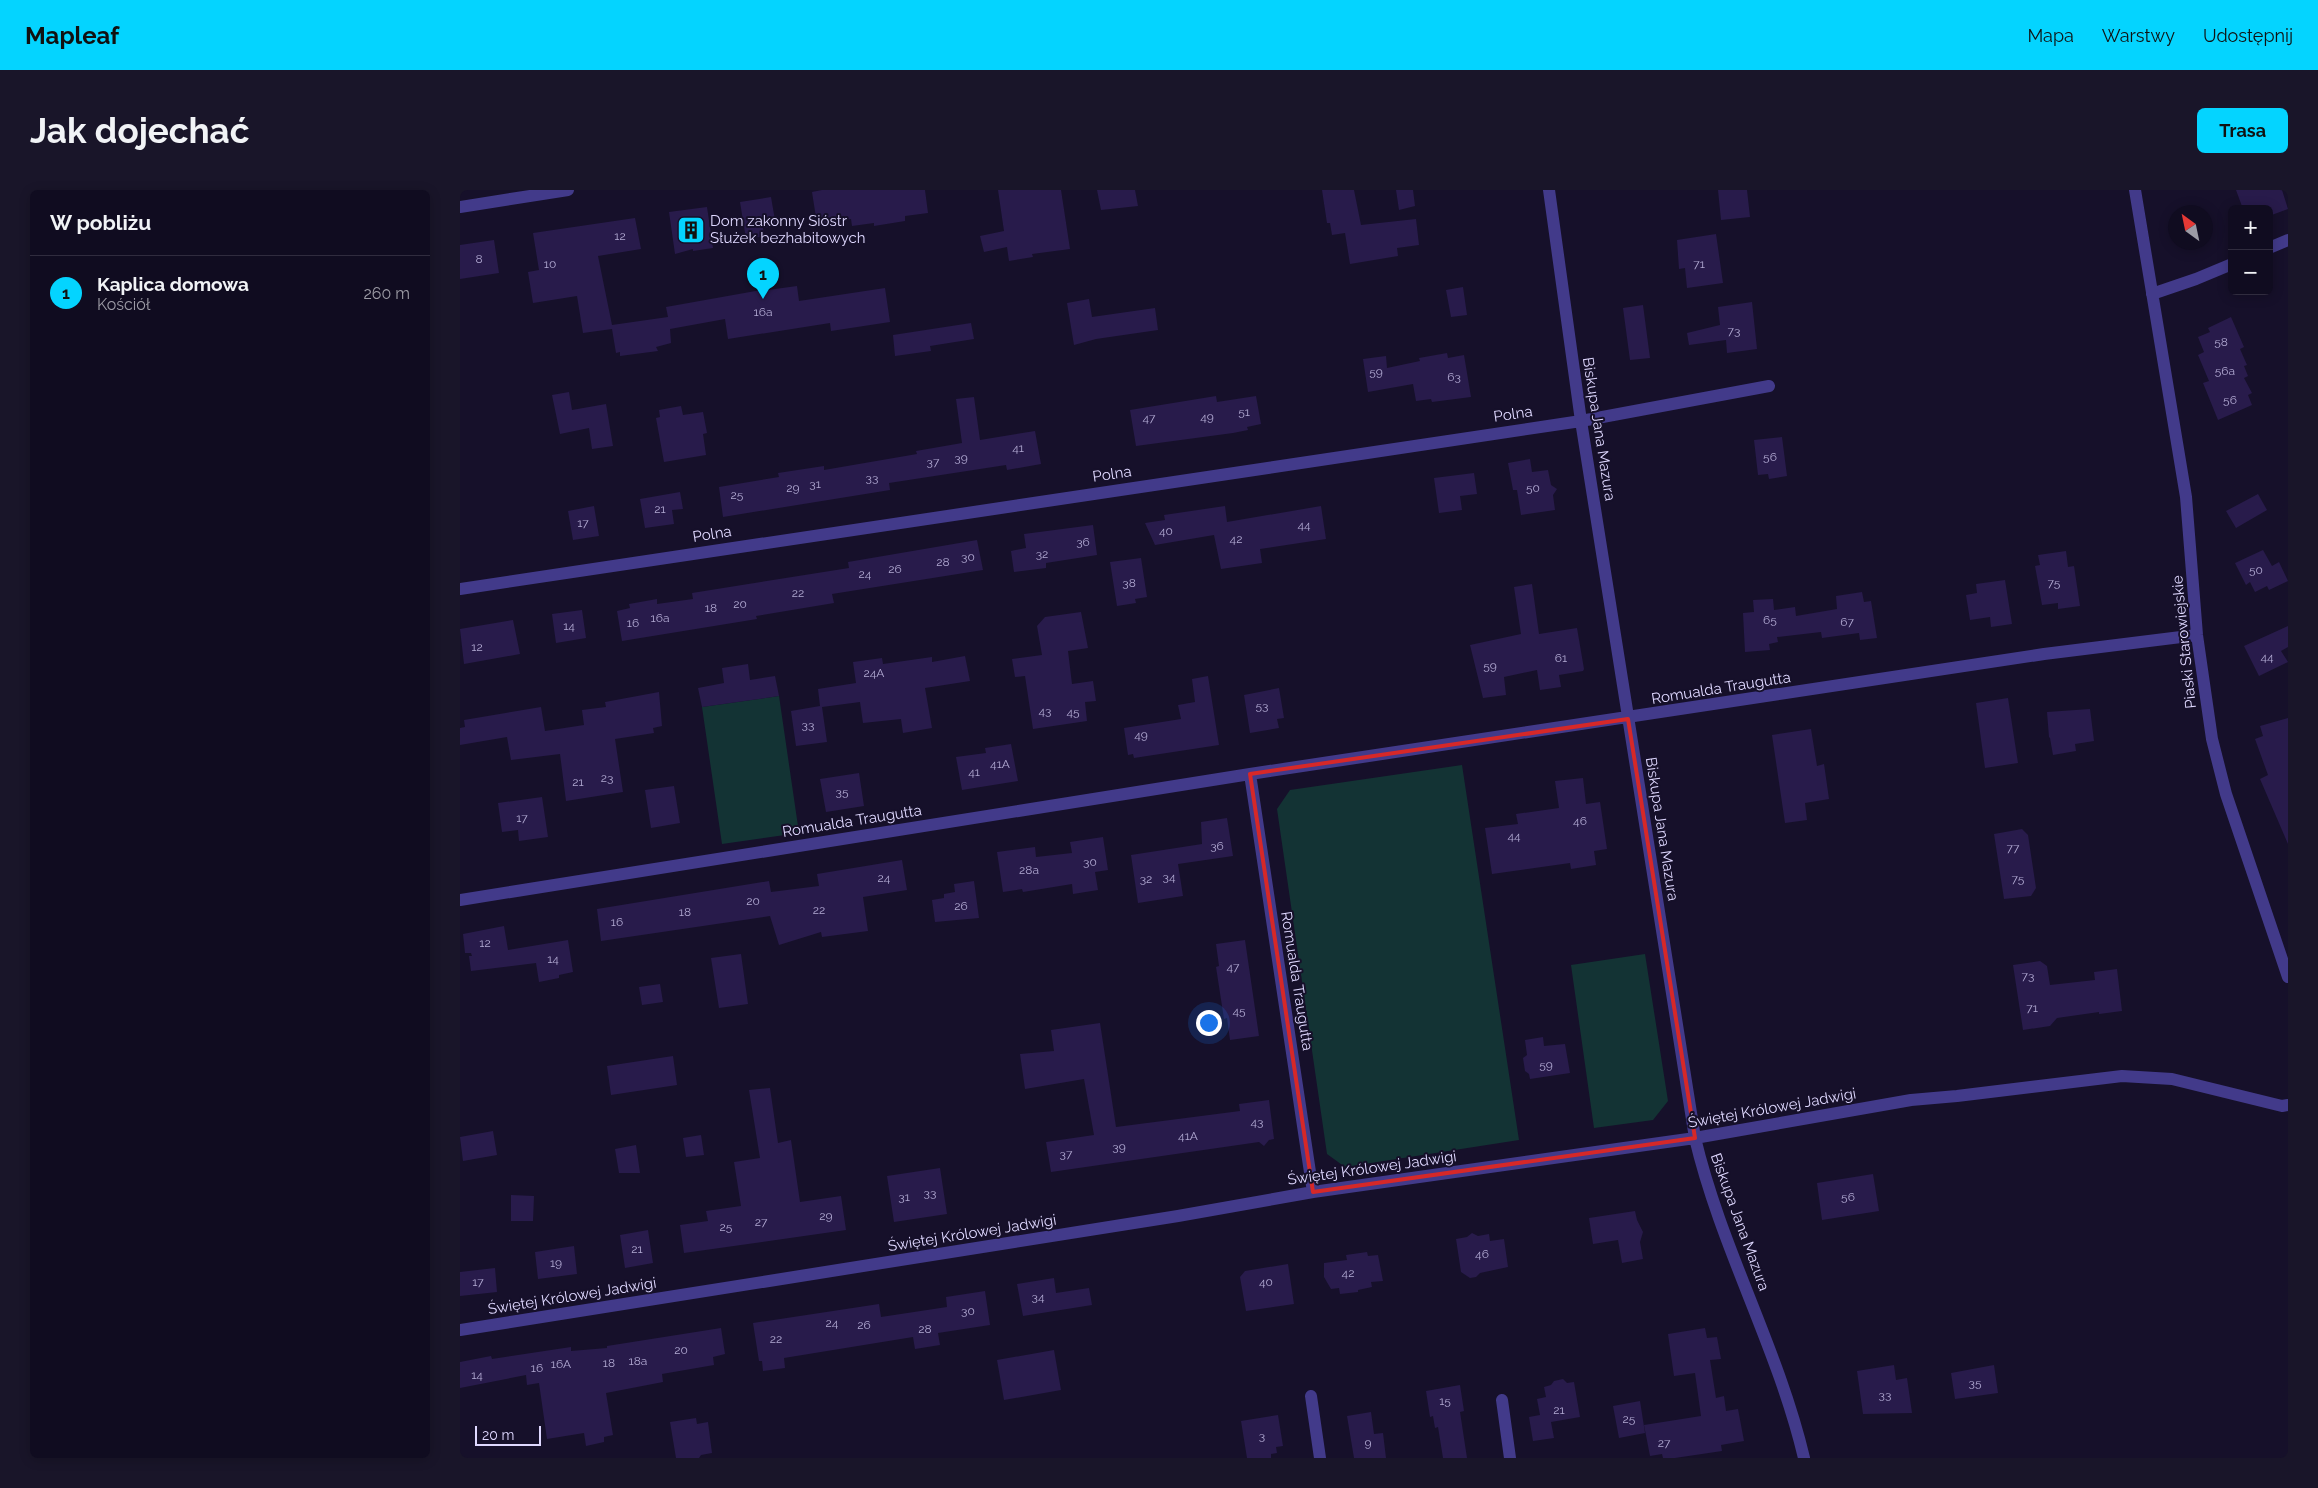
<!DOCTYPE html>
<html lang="pl">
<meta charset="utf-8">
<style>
:root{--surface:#100c20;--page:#191529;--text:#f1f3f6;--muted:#9c9ba5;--line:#302c3e;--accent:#04d4ff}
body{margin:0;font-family:Raleway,sans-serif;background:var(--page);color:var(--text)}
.controls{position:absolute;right:15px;top:15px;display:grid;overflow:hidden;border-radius:8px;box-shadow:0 2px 12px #0003}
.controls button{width:45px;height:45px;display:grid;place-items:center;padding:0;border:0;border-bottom:1px solid var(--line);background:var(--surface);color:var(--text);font:25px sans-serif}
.compass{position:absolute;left:1708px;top:15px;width:45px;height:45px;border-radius:50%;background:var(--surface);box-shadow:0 2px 12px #0003;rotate:327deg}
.scale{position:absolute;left:15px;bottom:12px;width:66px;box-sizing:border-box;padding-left:5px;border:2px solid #dfd8ff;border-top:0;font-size:14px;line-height:18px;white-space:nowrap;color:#dfd8ff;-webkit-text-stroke:4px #16102a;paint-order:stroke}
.you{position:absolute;left:748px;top:832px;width:18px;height:18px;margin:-12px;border:4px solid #fff;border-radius:50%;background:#1a73e8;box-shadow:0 0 0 8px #1a73e833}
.badge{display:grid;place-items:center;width:32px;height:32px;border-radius:50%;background:var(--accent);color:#111;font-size:16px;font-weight:700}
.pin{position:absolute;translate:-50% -41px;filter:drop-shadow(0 1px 2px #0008)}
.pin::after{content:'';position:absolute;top:26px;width:18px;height:15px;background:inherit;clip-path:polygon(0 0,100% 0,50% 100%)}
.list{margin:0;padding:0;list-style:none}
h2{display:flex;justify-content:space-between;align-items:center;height:65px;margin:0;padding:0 20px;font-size:21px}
h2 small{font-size:16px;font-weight:400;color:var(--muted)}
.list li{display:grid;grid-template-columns:32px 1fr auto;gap:15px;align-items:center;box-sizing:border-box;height:75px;padding:0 20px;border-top:1px solid var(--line)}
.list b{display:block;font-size:19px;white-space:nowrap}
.list p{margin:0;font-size:16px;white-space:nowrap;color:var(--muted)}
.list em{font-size:16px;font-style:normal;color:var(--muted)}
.map{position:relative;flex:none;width:1828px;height:1268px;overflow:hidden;border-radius:8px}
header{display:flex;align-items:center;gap:30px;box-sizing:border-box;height:70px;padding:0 25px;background:var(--accent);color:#111}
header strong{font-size:24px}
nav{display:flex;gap:28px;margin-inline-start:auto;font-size:18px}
.intro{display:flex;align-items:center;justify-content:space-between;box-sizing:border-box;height:120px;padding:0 30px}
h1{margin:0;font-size:35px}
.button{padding:12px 22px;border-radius:8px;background:var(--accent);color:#111;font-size:18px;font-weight:700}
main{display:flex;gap:30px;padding:0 30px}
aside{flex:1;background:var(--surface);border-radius:8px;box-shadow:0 2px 12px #0003}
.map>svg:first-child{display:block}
.green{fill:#133334}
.building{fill:#281b4b}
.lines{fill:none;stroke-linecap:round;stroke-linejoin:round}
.minor{stroke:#423a8a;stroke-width:12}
.marked{fill:none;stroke:#d62828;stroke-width:4;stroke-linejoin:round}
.labels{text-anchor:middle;stroke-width:4;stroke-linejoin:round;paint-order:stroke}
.number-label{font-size:12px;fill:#b1a9d2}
.poi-label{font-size:15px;fill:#dfd8ff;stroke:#16102a;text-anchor:start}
.street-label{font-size:15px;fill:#dfd8ff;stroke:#16102a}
</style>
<header>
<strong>Mapleaf</strong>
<nav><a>Mapa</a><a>Warstwy</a><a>Udostępnij</a></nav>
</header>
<div class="intro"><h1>Jak dojechać</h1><a class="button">Trasa</a></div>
<main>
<aside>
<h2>W pobliżu<small></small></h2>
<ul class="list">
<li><span class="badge">1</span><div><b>Kaplica domowa</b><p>Kościół</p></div><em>260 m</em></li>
</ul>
</aside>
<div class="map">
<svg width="1828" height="1268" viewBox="0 0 1828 1268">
<rect width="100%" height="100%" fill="#16102a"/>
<path class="green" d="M319 506 339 643 262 654 242 517Z
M1002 575 1059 950 885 977 867 964 817 619 830 600Z
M1185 764 1208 911 1193 930 1134 938 1111 775Z"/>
<path class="building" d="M362 0H465L468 23 445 26V31L414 36V33L392 36 391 29 357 34 352 2Z
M538 0H601L610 59 572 64 573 67 549 71 547 57 524 62 520 46 544 41Z
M637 0H675L678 16 641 20Z
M862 0H894L901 35 956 29 959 55 937 58 938 66 890 74 885 43 872 45 870 33H867Z
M936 0H953L955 16 939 20Z
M1258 0H1287L1290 27 1261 30Z
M1776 0H1822L1828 19 1809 26V19H1783Z
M311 7 316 36 303 38 304 46 286 49 280 12Z
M247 17 253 58 233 61V59L215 64 209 22Z
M175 28 181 59 138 66 152 135 208 127 206 117 307 99 308 100 337 96 339 111 425 98 430 132 371 141 370 133 268 149 265 129 210 139 211 153 196 157 198 161 160 166V162L156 163 152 139 123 143 117 106 73 113 68 82 79 80 73 43Z
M1256 44 1263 93 1227 98 1225 78 1219 79 1217 50Z
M34 50 39 83 0 89V55Z
M1003 97 1007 125 991 127 986 100Z
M629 109 632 127 695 118 698 140 636 149 614 155 607 113Z
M1292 112 1297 159 1267 163 1266 150 1229 155 1227 143 1260 135 1258 117Z
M1183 115 1190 168 1170 170 1163 118Z
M1771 127 1784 157 1780 159 1787 175 1784 176 1788 186 1784 188 1792 203 1788 205 1792 215 1758 230 1743 193 1749 191 1738 165 1744 162 1738 147 1750 142 1748 138Z
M511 133 514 149 470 156 471 161 435 166 433 145Z
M987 163 988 168 1004 165 1011 207 972 212 971 209 956 211 953 194 908 202 903 169 926 166 927 178 960 171 959 168Z
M109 202 112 220 146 214 153 256 132 259 129 238 100 244 92 205Z
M756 206 757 212 796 206 801 234 787 237 788 240 773 243 676 256 670 220Z
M514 207 520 250 575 241 581 274 547 280 546 275 429 293 430 300 263 327 259 297 319 287 318 283 364 276V280L457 264 456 261 502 253 496 209Z
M221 216 223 225 243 222 247 243 243 244 246 265 204 272 196 228 200 227 199 220Z
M1322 247 1327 286 1309 289 1308 284 1298 285 1294 250Z
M1070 269 1072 282 1088 280 1091 295 1097 299 1093 305 1095 320 1061 325 1057 300H1053L1048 273Z
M1014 283 1017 304 1000 306 1002 320 979 323 974 288Z
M220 302 223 319 212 320 214 334 185 338 180 309Z
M1798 304 1807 320 1776 338 1766 321Z
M134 316 139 346 113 350 108 321Z
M765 316 767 332 861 316 866 349 800 359 802 373 761 379 754 345 695 355 685 333 705 330 704 325Z
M633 335 637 365 586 373V378L554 382 551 361 566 358 564 344Z
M517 350 523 380 372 404 374 413 296 426 297 429 162 451 157 421 170 418 169 414 197 409V414L233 409 232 403 389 378 388 372Z
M1803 360 1812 376 1819 372 1828 391 1809 400 1807 396 1795 402 1790 392 1786 395 1775 373Z
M1606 361 1608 377 1614 376 1620 416 1598 419V413L1582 415 1575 376 1580 375 1578 365Z
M681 368 687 407 675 409 676 413 657 416 650 372Z
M1545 390 1552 434 1531 437 1530 427 1510 430 1506 405 1517 403 1516 394Z
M1072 394 1079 444 1117 438 1124 479 1123 481 1099 485 1101 497 1080 500 1077 480 1044 487 1046 505 1023 508 1010 455 1061 444 1054 397Z
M1402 402 1404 412 1411 411 1417 448 1400 450 1399 443 1362 448 1361 442 1317 447 1318 452 1309 454 1310 460 1285 462 1283 423 1294 422 1293 410 1313 409 1314 420 1335 417 1336 426 1377 419 1376 406Z
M122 420 126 448 96 453 92 424Z
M621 422 628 458 608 461 612 494 633 491 636 511 625 512 627 531 573 539 565 486 555 487 552 469 582 465 577 436 585 427Z
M53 430 60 464 4 474 0 439Z
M1828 436V457L1821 461 1828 472 1799 486 1784 456Z
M505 466 510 491 465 498 472 538 443 543 441 529 403 533 400 512 362 517 367 552 336 556 331 521 360 516 358 499 396 493 393 472 422 468 423 474 472 467V472Z
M288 474 290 490 315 486 319 506 242 517 238 498 264 493 262 478Z
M748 486 759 555 674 568 673 564 668 565 664 538 721 529 718 515 735 512 732 489Z
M819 498 824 528 817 529 819 538 790 543 784 505Z
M199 502 202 536 193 538 194 543 155 549 163 602 106 611 100 564 51 570 47 547 0 555V538L5 537 4 530 81 517 85 541 124 535 122 520 146 517 145 512Z
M1548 508 1558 573 1525 578 1516 513Z
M1630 519 1634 551 1615 554 1616 561 1593 565 1590 548 1589 547 1587 522Z
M1828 528V654L1800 589 1808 585 1795 549 1803 546 1800 536Z
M1351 539 1357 576 1364 574 1369 609 1345 613 1347 630 1325 633 1312 545Z
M551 554 558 591 502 600 496 567 526 563 525 558Z
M399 583 404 616 366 622 360 589Z
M1123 588 1126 614 1140 612 1147 659 1134 661 1136 675 1111 679 1110 673 1032 684 1025 638 1058 634 1056 624 1099 618 1095 591Z
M214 596 220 633 191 638 185 600Z
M82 607 88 647 59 651 58 640 42 642 38 613Z
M767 628 773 666 718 674 723 706 678 713 671 665 742 654 741 632Z
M1562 639 1568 645 1576 698 1571 706 1544 709 1534 644Z
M643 647 648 680 635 682 638 700 613 704 612 694 563 702 562 699 543 702 537 662 575 657 576 667 612 663 610 652Z
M442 670 447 700 403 707 408 741 362 747 361 742 319 755 310 726 141 751 137 719 309 691 311 702 359 696 357 684Z
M514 691 519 728 475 732 472 710 484 708V704L495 702 494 694Z
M44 736 48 760 108 750 113 782 99 785V788L79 792 76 773 11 781 9 766H12L11 763H5L3 744Z
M785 750 799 846 770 850 767 828 764 829 756 777 759 776 756 754Z
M281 764 288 814 259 818 251 768Z
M1580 771 1587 776 1590 795 1635 790 1634 782 1657 779 1662 821 1639 824V822L1597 828 1590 836 1563 840 1553 775Z
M200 794 203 812 182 815 179 797Z
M640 833 656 937 780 921 779 914 809 910 814 949 809 950 804 956 799 952 591 982 586 952 634 945 624 889 565 899 560 864 594 861 591 840Z
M1083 847 1084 856 1105 854 1110 883 1070 889 1069 884 1065 881 1063 868 1067 865 1065 850Z
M213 866 217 895 151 905 147 876Z
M310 898 318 953 331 950 340 1012 381 1006 386 1040 224 1063 220 1035 248 1031 246 1021 281 1016 274 972 300 968 289 900Z
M33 941 37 965 3 971 0 947Z
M241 945 244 965 226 967 223 948Z
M176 955 180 983H159L155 959Z
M480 978 487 1024 434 1032 427 986Z
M1413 984 1419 1021 1362 1030 1357 993Z
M51 1005 74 1006 73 1031H51Z
M1175 1021 1177 1030 1183 1042 1180 1052 1183 1069 1162 1073 1158 1050 1133 1054 1129 1028Z
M188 1040 193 1073 165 1078 160 1045Z
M1012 1043 1018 1046 1029 1044 1030 1051 1044 1049 1048 1077 1020 1083 1016 1087 1010 1088 1001 1082 996 1049 1007 1047Z
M114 1056 117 1084 78 1089 75 1062Z
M907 1062 908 1066 918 1065 923 1091 911 1092 912 1097 898 1100V1102L880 1104 879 1098 871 1099 864 1087V1073L887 1070 886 1065Z
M828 1074 834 1114 786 1121 780 1087 785 1081Z
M35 1078 37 1102 0 1106V1082Z
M594 1088 596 1103 629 1098 632 1115 563 1126 557 1094Z
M525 1101 530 1135 478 1143 480 1155 455 1159 453 1147 324 1168 325 1178 303 1181 302 1171H299L293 1133 419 1114 421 1127 487 1117 486 1107Z
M261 1138 265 1164 253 1167 254 1175 202 1184 203 1192 146 1203 153 1245 144 1247V1252L126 1256 124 1243 87 1249 79 1193 67 1195 66 1185 0 1198V1172L31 1166 32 1169 111 1157V1161L147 1158V1156Z
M1245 1138 1247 1148 1257 1147 1261 1169 1250 1170 1256 1208 1264 1206 1266 1221 1278 1219 1284 1251 1261 1255 1262 1261 1215 1268H1203L1202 1264 1190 1266 1184 1235 1241 1226 1235 1183 1214 1186 1208 1144Z
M594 1160 601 1200 544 1210 537 1170Z
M1434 1175 1436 1190 1447 1188 1452 1223 1403 1224 1397 1181Z
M1534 1175 1538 1203 1495 1209 1491 1183Z
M1103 1189 1107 1193 1114 1192 1120 1227 1091 1232 1094 1248 1073 1251 1069 1227 1080 1225 1077 1209 1086 1207 1084 1197 1091 1195 1094 1191Z
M1000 1195 1004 1221 1000 1222 1007 1268H983L978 1237 975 1238 973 1226 970 1227 966 1201Z
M1180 1211 1185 1243 1159 1248 1153 1216Z
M911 1222 914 1244 923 1243 926 1268H894L887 1226Z
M818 1225 823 1256 816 1257 817 1263 811 1264V1268H787L781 1231Z
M236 1228 237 1234 248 1232 252 1263 241 1265 239 1268H216L210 1232Z"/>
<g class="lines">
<path class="minor" d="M1089 0 1121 231 1235 948C1261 1058 1318 1158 1344 1268
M1675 0 1726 307 1737 445 1752 549 1766 604 1828 787
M0 17 108 0
M1809 58 1828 50
M1692 104 1736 89 1772 74
M0 399 1121 231 1309 196
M790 584 853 1002
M0 710 790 584 1584 464 1737 445
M0 1140 718 1026 853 1002 1235 948 1451 910 1497 906 1662 886 1712 889 1822 916 1828 915
M851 1206 860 1268
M1042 1210 1050 1268"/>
</g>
<path class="marked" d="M1168 529 1235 948 853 1002 790 584Z"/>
<defs>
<g id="building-square" transform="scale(1.4375)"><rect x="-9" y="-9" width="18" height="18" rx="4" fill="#04d4ff" stroke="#16102a"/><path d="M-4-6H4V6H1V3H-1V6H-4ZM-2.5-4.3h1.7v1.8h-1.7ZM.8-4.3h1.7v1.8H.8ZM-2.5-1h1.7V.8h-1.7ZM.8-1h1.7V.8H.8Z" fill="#111"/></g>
</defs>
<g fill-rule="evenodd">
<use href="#building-square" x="231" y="40"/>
</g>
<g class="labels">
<g class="number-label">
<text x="160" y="50">12</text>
<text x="19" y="73">8</text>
<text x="90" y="78">10</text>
<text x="1239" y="78">71</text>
<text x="303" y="126">16a</text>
<text x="1274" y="145">73</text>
<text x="1761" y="156">58</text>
<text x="1765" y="185">56a</text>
<text x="916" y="186">59</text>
<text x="994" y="191">63</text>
<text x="1770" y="214">56</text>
<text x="784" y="226">51</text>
<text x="747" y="231">49</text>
<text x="689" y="232">47</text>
<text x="558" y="262">41</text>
<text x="1310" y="271">56</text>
<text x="501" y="272">39</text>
<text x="473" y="276">37</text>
<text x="412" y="292">33</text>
<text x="355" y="298">31</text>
<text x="333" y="302">29</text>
<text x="1073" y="302">50</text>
<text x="277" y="309">25</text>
<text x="200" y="323">21</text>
<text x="123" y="337">17</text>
<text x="844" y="339">44</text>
<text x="706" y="345">40</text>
<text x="776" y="353">42</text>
<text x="623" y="356">36</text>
<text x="582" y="368">32</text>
<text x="508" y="371">30</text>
<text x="483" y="376">28</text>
<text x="435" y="383">26</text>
<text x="1796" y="384">50</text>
<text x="405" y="388">24</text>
<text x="669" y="397">38</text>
<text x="1594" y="397">75</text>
<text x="338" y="407">22</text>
<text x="280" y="418">20</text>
<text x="251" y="422">18</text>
<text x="200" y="432">16a</text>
<text x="1310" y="434">65</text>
<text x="1387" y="436">67</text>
<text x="173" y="437">16</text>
<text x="109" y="440">14</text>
<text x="17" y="461">12</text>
<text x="1807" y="471">44</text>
<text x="1101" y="472">61</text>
<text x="1030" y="480">59</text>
<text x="414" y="487">24A</text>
<text x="802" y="520">53</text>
<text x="585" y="525">43</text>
<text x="613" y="526">45</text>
<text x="348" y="539">33</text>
<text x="681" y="549">49</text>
<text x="540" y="578">41A</text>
<text x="514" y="586">41</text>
<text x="147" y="592">23</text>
<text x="118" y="596">21</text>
<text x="382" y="606">35</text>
<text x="62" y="632">17</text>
<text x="1120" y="635">46</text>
<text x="1054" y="650">44</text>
<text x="757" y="660">36</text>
<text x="1553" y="662">77</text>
<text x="630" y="676">30</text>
<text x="569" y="684">28a</text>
<text x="709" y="691">34</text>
<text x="424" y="692">24</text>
<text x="686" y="693">32</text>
<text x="1558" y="693">75</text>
<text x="293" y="715">20</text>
<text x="501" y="720">26</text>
<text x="359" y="724">22</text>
<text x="225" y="726">18</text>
<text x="157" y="736">16</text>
<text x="25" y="757">12</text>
<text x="93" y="773">14</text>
<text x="773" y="781">47</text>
<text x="1568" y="790">73</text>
<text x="1572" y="822">71</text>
<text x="779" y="825">45</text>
<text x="1086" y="879">59</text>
<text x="797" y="936">43</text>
<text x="728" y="950">41A</text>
<text x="659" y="961">39</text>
<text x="606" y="968">37</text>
<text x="470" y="1007">33</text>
<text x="444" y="1011">31</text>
<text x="1388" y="1011">56</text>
<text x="366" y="1030">29</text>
<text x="301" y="1036">27</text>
<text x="266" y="1041">25</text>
<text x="177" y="1063">21</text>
<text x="1022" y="1068">46</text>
<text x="96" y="1077">19</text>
<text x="888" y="1087">42</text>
<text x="18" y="1096">17</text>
<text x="806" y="1096">40</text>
<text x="578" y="1111">34</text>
<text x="508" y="1125">30</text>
<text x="372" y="1137">24</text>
<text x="404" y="1139">26</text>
<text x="465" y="1143">28</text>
<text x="316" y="1153">22</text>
<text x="221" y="1164">20</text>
<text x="178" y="1175">18a</text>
<text x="149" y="1177">18</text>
<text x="101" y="1178">16A</text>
<text x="77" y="1182">16</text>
<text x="17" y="1189">14</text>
<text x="1515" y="1197">35</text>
<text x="1425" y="1209">33</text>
<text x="985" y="1215">15</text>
<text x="1099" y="1224">21</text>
<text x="1169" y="1233">25</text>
<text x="802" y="1250">3</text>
<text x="908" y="1257">9</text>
<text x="1204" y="1257">27</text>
</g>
<g class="poi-label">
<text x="250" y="36">Dom zakonny Sióstr<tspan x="250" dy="17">Służek bezhabitowych</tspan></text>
</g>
<g class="street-label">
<text transform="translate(1053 224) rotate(-8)" y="5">Polna</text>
<text transform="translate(1139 239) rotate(81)" y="5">Biskupa Jana Mazura</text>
<text transform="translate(652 284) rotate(-8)" y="5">Polna</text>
<text transform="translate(252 344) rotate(-9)" y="5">Polna</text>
<text transform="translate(1724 452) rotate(-96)" y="5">Piaski Starowiejskie</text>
<text transform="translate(1261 498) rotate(-9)" y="5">Romualda Traugutta</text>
<text transform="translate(392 631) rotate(-9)" y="5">Romualda Traugutta</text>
<text transform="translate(1202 639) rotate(81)" y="5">Biskupa Jana Mazura</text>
<text transform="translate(837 791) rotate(81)" y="5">Romualda Traugutta</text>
<text transform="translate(1312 918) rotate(-10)" y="5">Świętej Królowej Jadwigi</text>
<text transform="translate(912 978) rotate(-8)" y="5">Świętej Królowej Jadwigi</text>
<text transform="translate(1280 1032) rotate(70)" y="5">Biskupa Jana Mazura</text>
<text transform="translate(512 1043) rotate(-9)" y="5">Świętej Królowej Jadwigi</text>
<text transform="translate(112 1106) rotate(-9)" y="5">Świętej Królowej Jadwigi</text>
</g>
</g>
</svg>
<div class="controls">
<button>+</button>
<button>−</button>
</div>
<svg class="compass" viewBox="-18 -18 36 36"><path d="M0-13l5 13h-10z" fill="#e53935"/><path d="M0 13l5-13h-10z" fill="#9c9ba5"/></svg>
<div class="scale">20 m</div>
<div class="you"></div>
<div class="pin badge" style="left:303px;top:109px">1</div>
</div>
</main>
